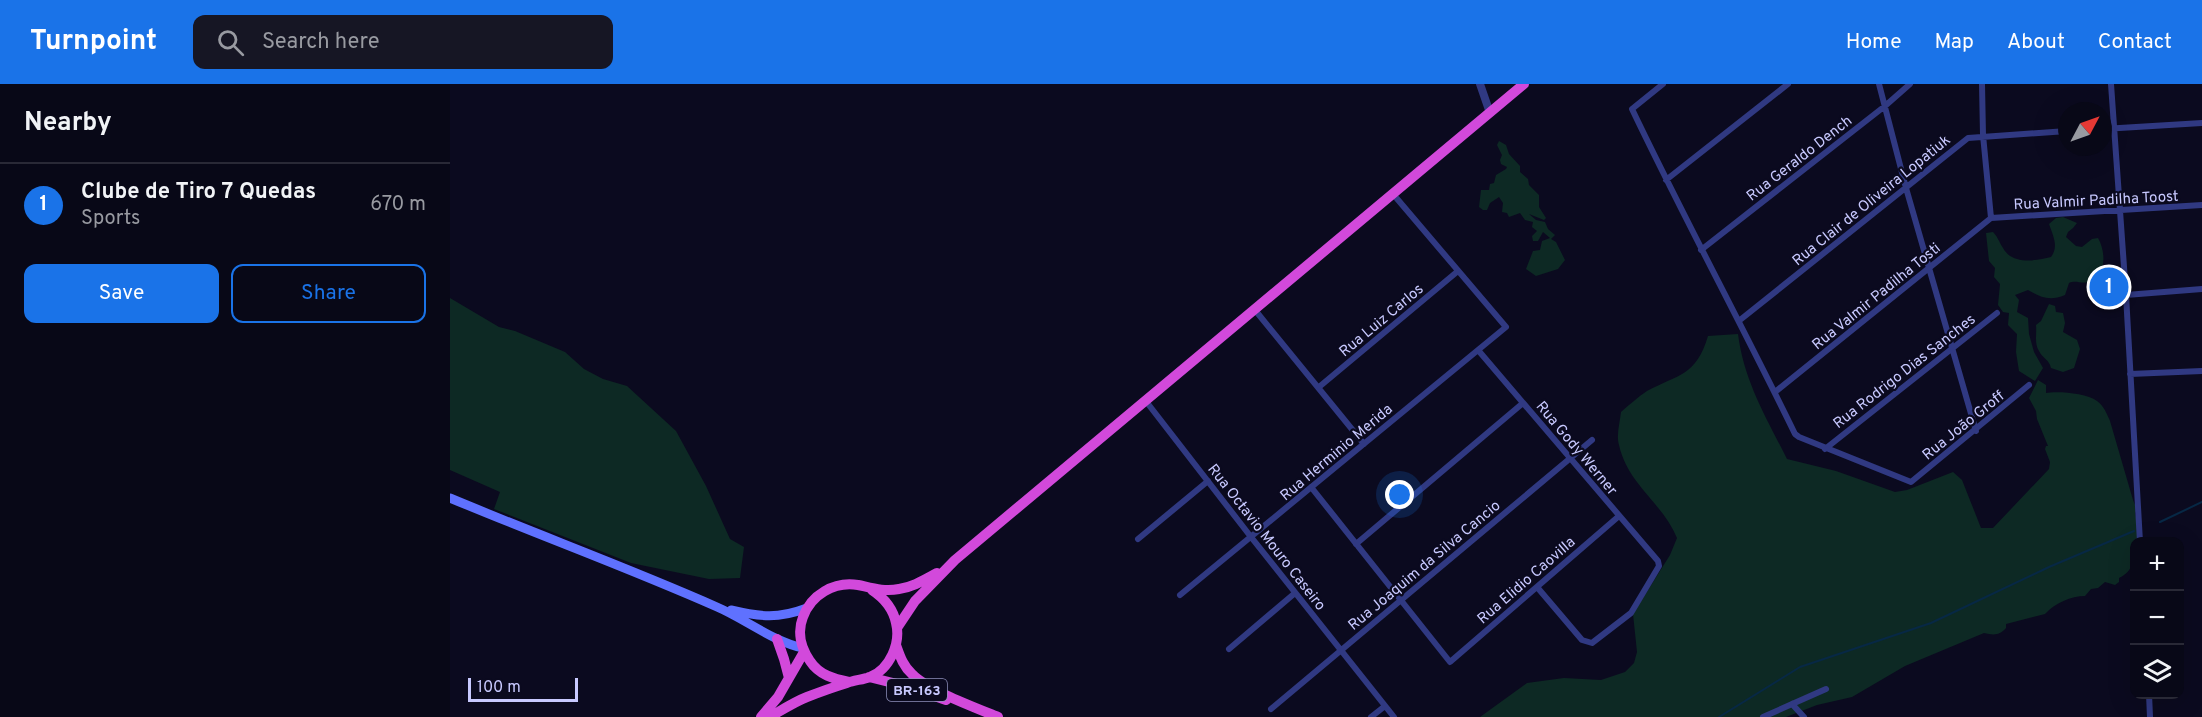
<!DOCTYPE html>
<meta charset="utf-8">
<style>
:root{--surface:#080817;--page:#161624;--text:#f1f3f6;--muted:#989aa1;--line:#292936;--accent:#1a73e8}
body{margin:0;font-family:Overpass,sans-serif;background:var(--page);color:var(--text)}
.controls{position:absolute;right:18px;bottom:18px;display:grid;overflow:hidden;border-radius:12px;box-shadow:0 6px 24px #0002}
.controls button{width:54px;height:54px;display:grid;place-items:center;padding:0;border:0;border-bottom:2px solid var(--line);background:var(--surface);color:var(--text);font:30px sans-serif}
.compass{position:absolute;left:1608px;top:18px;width:54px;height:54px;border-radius:50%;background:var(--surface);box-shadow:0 6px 24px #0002;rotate:49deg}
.scale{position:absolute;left:18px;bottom:15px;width:110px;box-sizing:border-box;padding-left:6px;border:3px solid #c8c9ff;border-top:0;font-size:16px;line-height:21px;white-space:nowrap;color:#c8c9ff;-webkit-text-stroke:4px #0b0a1f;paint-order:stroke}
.you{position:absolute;left:950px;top:411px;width:21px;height:21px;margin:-15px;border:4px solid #fff;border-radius:50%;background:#1a73e8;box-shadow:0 0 0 9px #1a73e833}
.badge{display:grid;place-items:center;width:39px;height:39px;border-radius:50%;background:var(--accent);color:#fff;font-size:20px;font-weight:700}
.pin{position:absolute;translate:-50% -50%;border:3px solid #fff;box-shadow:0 2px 6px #0006}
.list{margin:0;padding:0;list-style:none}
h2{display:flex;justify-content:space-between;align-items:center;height:78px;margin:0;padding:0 24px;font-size:26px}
h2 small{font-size:20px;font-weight:400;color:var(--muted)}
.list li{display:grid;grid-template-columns:39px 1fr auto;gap:18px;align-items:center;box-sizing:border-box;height:84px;padding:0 24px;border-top:2px solid var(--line)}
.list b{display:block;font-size:22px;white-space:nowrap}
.list p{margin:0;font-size:20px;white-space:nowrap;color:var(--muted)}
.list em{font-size:20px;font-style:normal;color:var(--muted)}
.actions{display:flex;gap:12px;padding:18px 24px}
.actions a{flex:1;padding:14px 0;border:2px solid var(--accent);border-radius:12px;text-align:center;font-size:21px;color:var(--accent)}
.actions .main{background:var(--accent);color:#fff}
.icon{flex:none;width:33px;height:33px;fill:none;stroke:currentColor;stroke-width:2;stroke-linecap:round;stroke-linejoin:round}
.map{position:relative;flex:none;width:1752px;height:633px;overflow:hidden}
header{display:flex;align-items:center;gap:36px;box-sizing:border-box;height:84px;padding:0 30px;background:var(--accent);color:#fff}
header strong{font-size:28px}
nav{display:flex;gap:33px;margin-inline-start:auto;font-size:21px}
.search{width:420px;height:54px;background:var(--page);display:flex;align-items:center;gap:15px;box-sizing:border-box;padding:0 21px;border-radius:12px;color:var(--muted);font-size:22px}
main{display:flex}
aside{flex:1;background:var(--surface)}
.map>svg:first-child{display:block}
.green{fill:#0d2924}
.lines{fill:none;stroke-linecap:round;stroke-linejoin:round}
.stream{stroke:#072845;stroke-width:2}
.minor{stroke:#303982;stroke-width:6}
.tertiary{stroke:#303982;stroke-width:8}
.secondary{stroke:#5f71ff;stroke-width:9}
.trunk{stroke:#d249db;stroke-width:10}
.labels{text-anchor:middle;stroke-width:4.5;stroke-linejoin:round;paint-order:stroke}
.shield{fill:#0b0a1f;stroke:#8f90bc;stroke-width:1.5}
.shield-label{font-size:14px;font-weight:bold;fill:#c8c9ff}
.street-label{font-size:15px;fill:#c8c9ff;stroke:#0b0a1f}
</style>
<header>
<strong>Turnpoint</strong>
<div class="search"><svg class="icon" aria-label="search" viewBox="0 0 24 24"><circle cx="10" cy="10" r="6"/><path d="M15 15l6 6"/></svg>Search here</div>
<nav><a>Home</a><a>Map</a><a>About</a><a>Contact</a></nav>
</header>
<main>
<aside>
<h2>Nearby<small></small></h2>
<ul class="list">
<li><span class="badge">1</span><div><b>Clube de Tiro 7 Quedas</b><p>Sports</p></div><em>670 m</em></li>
</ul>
<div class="actions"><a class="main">Save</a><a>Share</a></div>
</aside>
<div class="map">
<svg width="1752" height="633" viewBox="0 0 1752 633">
<rect width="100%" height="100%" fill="#0b0a1f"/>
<path class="green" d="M1049 57 1056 61 1059 70 1070 82V88L1078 95 1079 101 1089 111V123L1096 134 1094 136 1079 130 1086 136 1095 138 1098 145 1105 151 1101 155 1106 158 1115 176 1108 185 1086 192 1076 185 1083 167 1090 166 1092 157 1100 154 1093 148 1088 157H1083L1082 152 1087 147 1082 143 1083 138 1075 136 1070 129 1059 133 1057 129 1052 128 1053 119 1049 113 1040 119 1037 126H1033L1029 123 1031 106H1039L1040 100 1044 99 1046 91 1056 85 1057 83 1051 80 1050 76 1052 71 1047 61Z
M1613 133 1627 139 1623 144 1618 148 1616 153 1626 162 1632 163 1642 155 1648 154C1656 168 1657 192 1638 198 1631 200 1626 196 1619 199L1615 211C1600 217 1592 214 1578 206L1565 211 1569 216 1567 228 1578 234 1579 250 1584 268 1593 284 1585 297 1569 287 1566 268 1567 250 1558 241 1559 229 1553 228 1548 221 1550 200 1544 193 1545 184 1539 177 1536 149 1543 148C1548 153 1549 158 1553 164 1562 181 1586 177 1601 173 1609 162 1603 152 1599 140L1606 134Z
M0 214 49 243 65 247 115 268 134 285 153 295 177 302 226 347 256 402 280 455 294 463 290 494 259 495 181 479 44 425 50 408 0 386Z
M1599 220 1605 222 1606 228 1613 229 1615 239 1613 248 1627 256 1630 265 1624 284 1613 288 1601 284C1599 275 1593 275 1589 267 1584 259 1587 250 1586 241L1591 237Z
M1288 250C1294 297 1316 333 1337 375L1386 387 1445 408 1457 406 1503 388 1512 396 1531 444H1543L1599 385 1600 378 1595 365 1596 362H1598L1587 335 1586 327 1579 314 1588 296 1596 301V309C1608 307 1636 309 1647 317 1654 322 1657 330 1660 337L1683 416 1687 426 1685 429 1688 441 1687 457 1684 458C1684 474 1685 486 1669 494V498L1665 501 1655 498 1648 504 1641 505 1635 512C1621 512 1605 519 1595 530L1556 540V544C1549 552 1543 551 1534 549L1455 582 1402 613 1367 621 1336 633H1030L1077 599 1114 594 1151 596 1175 588 1184 579 1187 568 1183 530 1220 471 1227 454C1212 418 1178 401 1169 361 1166 351 1170 338 1171 328 1179 321 1188 313 1197 307 1229 290 1246 292 1258 252Z"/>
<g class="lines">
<path class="stream" d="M1710 438 1752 418
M1269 633 1350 583 1481 539 1599 483 1684 447"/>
<path class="minor" d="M1213 0 1182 25C1234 134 1292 241 1345 350L1349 353 1461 398 1579 301
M1429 0 1456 104 1526 347
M1532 0 1533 51 1541 134
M1661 0 1676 211 1690 458
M1653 45 1752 39
M1216 96 1338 0
M1541 134 1752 121
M1251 166 1435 22 1460 0
M1676 211 1752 205
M805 226 914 360
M1290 236 1518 54 1617 47
M1028 266 1208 477 1209 482 1181 529 1142 559 1132 556 1087 503
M1680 290 1752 287
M869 303 1008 187
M1325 308 1541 134
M695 316 801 453 944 633
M1375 365 1547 229
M861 403 1000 578 1169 432
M688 455 758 397
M906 460 1073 319
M730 511 1056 243 943 110
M779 565 845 509
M1699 610 1700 633
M1342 620 1354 633
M821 625 1142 356
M921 633 935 622
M1313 633 1376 605"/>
<path class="tertiary" d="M1030 0 1040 29"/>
<path class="secondary" d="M0 414C88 451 179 484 267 523 295 535 324 558 353 564
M281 526C311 533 328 535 357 524"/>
<path class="trunk" d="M447 544 465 517 505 476 1074 0
M327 555 334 575 339 594
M446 561C450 572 453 582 462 590 477 606 526 624 548 633
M419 593 459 603 496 616
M399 598C384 595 369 591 360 577 351 564 347 548 353 533 361 511 384 497 408 501 422 504 434 508 449 505 463 503 474 496 487 489
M311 633 328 613 354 568
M320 633C332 626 344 618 357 613 370 608 384 603 397 599 404 596 412 596 420 593 440 585 451 559 446 539 443 524 434 514 422 506"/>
</g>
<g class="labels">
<rect class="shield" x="437" y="595" width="60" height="22" rx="4.5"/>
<g class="shield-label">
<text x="467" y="611">BR-163</text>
</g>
<g class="street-label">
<text transform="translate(1349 74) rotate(-38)" y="5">Rua Geraldo Dench</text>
<text transform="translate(1421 116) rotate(-39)" y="5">Rua Clair de Oliveira Lopatiuk</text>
<text transform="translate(1646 116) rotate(-3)" y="5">Rua Valmir Padilha Toost</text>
<text transform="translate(1426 212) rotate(-39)" y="5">Rua Valmir Padilha Tosti</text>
<text transform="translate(931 236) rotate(-40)" y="5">Rua Luiz Carlos</text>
<text transform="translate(1454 287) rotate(-38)" y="5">Rua Rodrigo Dias Sanches</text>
<text transform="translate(1513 341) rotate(-39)" y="5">Rua João Groff</text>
<text transform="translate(1127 364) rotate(50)" y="5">Rua Gody Werner</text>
<text transform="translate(886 368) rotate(-40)" y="5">Rua Herminio Merida</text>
<text transform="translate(817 453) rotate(52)" y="5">Rua Octavio Mouro Caseiro</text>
<text transform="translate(974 481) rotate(-40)" y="5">Rua Joaquim da Silva Cancio</text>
<text transform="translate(1076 496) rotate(-41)" y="5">Rua Elidio Caovilla</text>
</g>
</g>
</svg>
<div class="controls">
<button>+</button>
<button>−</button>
<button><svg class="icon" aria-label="layers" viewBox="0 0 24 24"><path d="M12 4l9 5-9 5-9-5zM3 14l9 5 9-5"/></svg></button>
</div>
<svg class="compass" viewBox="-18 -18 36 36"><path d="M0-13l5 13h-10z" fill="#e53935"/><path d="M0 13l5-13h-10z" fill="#989aa1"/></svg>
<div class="scale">100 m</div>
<div class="you"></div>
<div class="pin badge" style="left:1659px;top:203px">1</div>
</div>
</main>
